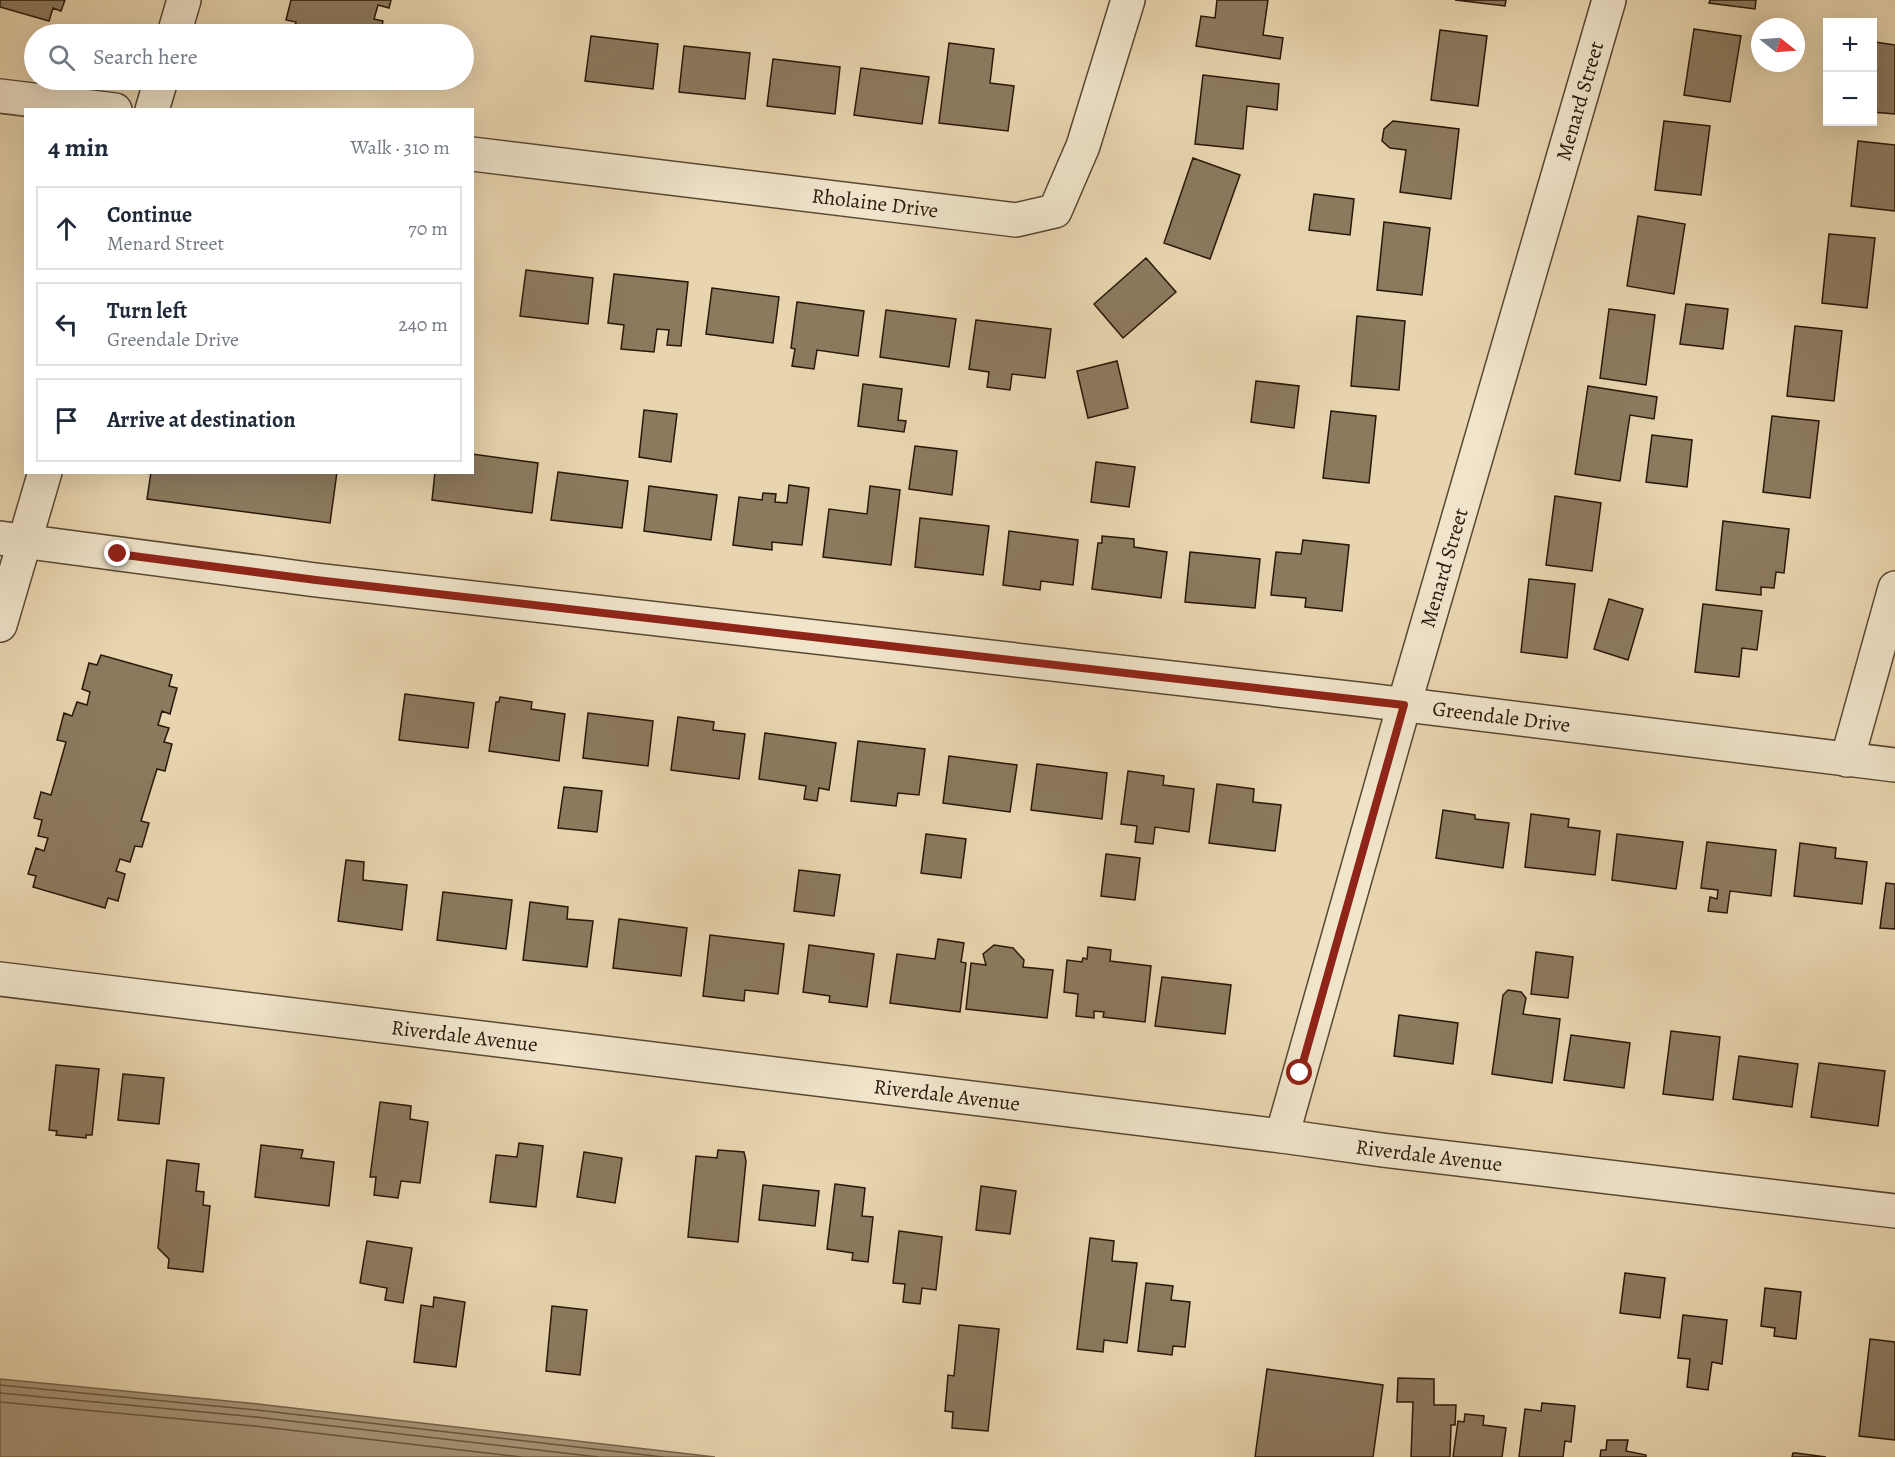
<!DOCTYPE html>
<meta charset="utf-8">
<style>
:root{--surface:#fff;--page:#f6f6f7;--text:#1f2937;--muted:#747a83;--line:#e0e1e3}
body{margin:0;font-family:Alegreya,serif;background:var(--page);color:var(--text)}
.controls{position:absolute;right:18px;top:18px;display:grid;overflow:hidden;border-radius:0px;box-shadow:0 6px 24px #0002}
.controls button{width:54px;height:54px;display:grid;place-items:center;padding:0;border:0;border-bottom:2px solid var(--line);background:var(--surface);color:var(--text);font:30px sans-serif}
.compass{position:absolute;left:1751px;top:18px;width:54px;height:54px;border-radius:50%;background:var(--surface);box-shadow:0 6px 24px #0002;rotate:107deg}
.stop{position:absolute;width:18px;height:18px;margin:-14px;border:4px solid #8f2418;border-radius:50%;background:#fff}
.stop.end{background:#8f2418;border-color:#fff;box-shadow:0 2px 6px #0008}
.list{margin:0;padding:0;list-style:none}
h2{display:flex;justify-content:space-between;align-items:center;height:78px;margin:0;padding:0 24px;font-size:26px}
h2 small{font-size:20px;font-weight:400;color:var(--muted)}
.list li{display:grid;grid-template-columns:39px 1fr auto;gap:18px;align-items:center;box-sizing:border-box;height:84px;margin:0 12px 12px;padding:0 12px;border:2px solid var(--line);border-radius:0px}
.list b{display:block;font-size:22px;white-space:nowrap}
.list p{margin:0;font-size:20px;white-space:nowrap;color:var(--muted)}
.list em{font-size:20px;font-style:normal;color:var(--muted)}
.icon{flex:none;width:33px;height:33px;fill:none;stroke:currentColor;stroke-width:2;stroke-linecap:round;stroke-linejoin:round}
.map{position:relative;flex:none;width:1895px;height:1457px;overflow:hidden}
.search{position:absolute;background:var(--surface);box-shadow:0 6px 24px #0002;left:24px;top:24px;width:450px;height:66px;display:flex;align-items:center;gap:15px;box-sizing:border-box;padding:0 21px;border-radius:33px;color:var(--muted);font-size:22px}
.panel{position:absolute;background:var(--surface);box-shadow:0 6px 24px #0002;left:24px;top:108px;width:450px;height:366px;border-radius:0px}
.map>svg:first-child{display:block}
.water{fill:#a79577;stroke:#74634b;stroke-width:1.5}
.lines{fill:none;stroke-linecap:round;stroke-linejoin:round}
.shore{stroke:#685640;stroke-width:1.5}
.building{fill:#8c7a5f;stroke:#281809;stroke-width:1.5}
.minor-casing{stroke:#584732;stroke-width:36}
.tertiary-casing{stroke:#584732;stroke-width:36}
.minor{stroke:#f0e4cb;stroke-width:33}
.tertiary{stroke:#f0e4cb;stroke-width:33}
.route{stroke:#8f2418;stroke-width:8}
.labels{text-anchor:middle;stroke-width:4.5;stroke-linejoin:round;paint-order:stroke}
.street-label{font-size:21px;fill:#281809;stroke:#f0e4cb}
</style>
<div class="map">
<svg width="1895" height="1457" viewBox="0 0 1895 1457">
<rect width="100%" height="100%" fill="#e8d5af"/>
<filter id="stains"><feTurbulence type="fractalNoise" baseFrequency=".00333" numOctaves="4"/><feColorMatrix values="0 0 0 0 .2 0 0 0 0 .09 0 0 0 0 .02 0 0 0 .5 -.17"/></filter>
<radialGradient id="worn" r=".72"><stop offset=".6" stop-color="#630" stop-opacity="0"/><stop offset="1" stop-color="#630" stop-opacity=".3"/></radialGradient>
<path class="water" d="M0 1379 258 1404 715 1457H0Z"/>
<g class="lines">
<path class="shore" d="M0 1385 257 1410 663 1457
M0 1393 256 1417 598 1457
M0 1402 255 1426 521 1457"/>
</g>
<path class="building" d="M0 0H65L61 11 53 8 49 21 0 7Z
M291 0H391L389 8 378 5 374 19 383 21 380 34H293L296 22 286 20Z
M1217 0H1268L1263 35 1283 38 1280 59 1196 46 1201 16 1215 18Z
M1455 0H1506L1505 6Z
M1710 0H1756L1755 9 1709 3Z
M1694 29 1741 36 1730 102 1684 95Z
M1440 30 1487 36 1478 106 1431 100Z
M591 36 658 44 653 89 585 81Z
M1875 42 1895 45V114L1872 112V68Z
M949 43 994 49 990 83 1014 86 1008 131 939 123Z
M684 46 750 53 745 99 679 92Z
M773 59 840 67 835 114 767 106Z
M861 68 929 77 922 124 854 115Z
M1203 75 1279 84 1277 110 1247 106 1243 149 1195 144Z
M1393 121 1459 129 1451 199 1400 192 1406 150 1390 148 1382 141 1384 129Z
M1664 121 1710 126 1701 195 1655 190Z
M1858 141 1895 145V211L1851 206Z
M1193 158 1240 175 1210 259 1164 243Z
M1314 194 1354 199 1350 235 1309 230Z
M1638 216 1685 224 1674 294 1627 286Z
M1384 222 1430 228 1422 295 1377 290Z
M1829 234 1875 238 1867 308 1822 303Z
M1146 258 1176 292 1123 338 1094 304Z
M526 270 593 278 588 324 520 316Z
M614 274 688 282 681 346 667 345 669 330 657 329 654 352 621 349 624 325 608 323Z
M712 288 779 297 773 343 706 334Z
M797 302 864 311 858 356 817 350 814 369 792 366 795 349 791 348Z
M1686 304 1728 309 1723 349 1680 344Z
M1609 309 1655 315 1646 385 1600 378Z
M886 310 956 319 949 367 880 357Z
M1357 316 1405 321 1399 390 1351 386Z
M976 320 1051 329 1045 378 1012 374 1010 390 987 387 989 372 969 369Z
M1795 326 1842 331 1834 401 1787 396Z
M1117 361 1128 408 1088 418 1077 371Z
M1256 381 1299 386 1294 428 1251 422Z
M863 384 902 389 898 420 906 421 904 432 858 426Z
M1588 386 1657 397 1654 419 1630 415 1620 481 1575 474Z
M644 410 677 414 671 462 639 457Z
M1331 411 1376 416 1369 483 1323 478Z
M1772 416 1819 421 1810 498 1763 492Z
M1652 435 1692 440 1687 487 1646 482Z
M915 446 957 451 952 495 909 489Z
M472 454 538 463 532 513 432 500 435 472H472Z
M1096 462 1135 467 1129 507 1091 502Z
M151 472H337L330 523 147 499Z
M558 472 628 481 622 528 551 520Z
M789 485 809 488 802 545 772 542V550L733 545 739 497 762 500 763 493 776 494 775 502 787 503Z
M649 486 717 495 711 540 644 531Z
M870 486 900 490 891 565 823 557 829 509 867 514Z
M1555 496 1601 503 1592 571 1546 565Z
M920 518 989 526 983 575 915 567Z
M1723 521 1789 529 1784 573 1776 572 1774 588 1761 587V595L1716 590Z
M1009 531 1078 540 1073 585 1041 581 1040 590 1003 585Z
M1102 536 1134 539V547L1167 552 1161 598 1092 589 1098 543H1102Z
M1303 540 1349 545 1342 611 1305 607 1306 598 1271 595 1276 552 1301 554Z
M1190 552 1260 559 1255 608 1185 602Z
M1529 579 1575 584 1567 658 1521 652Z
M1609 599 1643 609 1628 660 1594 649Z
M1703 604 1762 611 1757 650 1742 648 1739 677 1695 672Z
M101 655 172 675 169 686 177 688 170 714 162 711 158 725 169 728 164 742 172 744 165 771 157 769 141 821 149 823 142 847 135 846 130 862 120 859 116 871 125 874 118 901 108 898 105 908 33 887 36 876 28 874 36 848 44 851 48 838 38 836 42 820 34 818 41 792 51 795 66 742 57 740 64 713 72 716 77 702 87 705 90 692 82 689 89 663 97 665Z
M405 694 474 703 468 748 399 740Z
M500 697 532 702 531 709 565 714 559 761 489 751 496 702H499Z
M588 713 653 721 648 766 583 758Z
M678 717 714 722 713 730 745 734 739 779 671 770Z
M765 733 836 743 829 790 819 788 817 801 804 799 806 786 759 779Z
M858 741 925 749 919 795 898 793 896 806 851 801Z
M949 756 1017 765 1010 812 943 803Z
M1037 764 1107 773 1102 819 1031 810Z
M1128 771 1164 776 1163 785 1194 789 1189 832 1155 827 1153 844 1135 842 1137 826 1121 824Z
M1217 784 1254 789 1253 802 1281 805 1275 851 1209 843Z
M564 787 602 791 597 832 558 828Z
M1443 810 1475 815V819L1509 823 1503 868 1436 858Z
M1531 814 1569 819 1568 827 1600 831 1595 875 1525 867Z
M926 834 966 839 961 878 921 873Z
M1617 834 1683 842 1676 889 1612 880Z
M1707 842 1776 850 1771 896 1730 891 1727 913 1708 911 1710 897 1717 899 1718 890 1701 888Z
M1800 843 1836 848 1835 858 1867 862 1862 904 1794 896Z
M1106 854 1140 858 1135 900 1101 896Z
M346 860 364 862 363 880 407 885 402 930 338 921Z
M799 870 840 875 834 916 794 911Z
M1886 883 1895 884V929L1880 928Z
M443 892 512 900 506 949 437 940Z
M530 902 568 907 567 919 593 921 587 967 523 960Z
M619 919 687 928 681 976 613 968Z
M710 935 784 944 778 994 745 990 744 1001 703 996Z
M938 939 964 943 961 962 966 963 960 1012 890 1003 897 954 935 959Z
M809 945 874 954 867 1007 829 1002 830 996 803 992Z
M994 945 1013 948 1024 960 1023 967 1053 970 1047 1018 966 1009 971 963 986 965 983 954Z
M1088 947 1111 950 1110 961 1151 966 1145 1022 1103 1017 1104 1012 1094 1011V1018L1076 1016 1078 994 1064 992 1067 960 1082 962 1083 958 1087 959Z
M1536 952 1573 957 1568 998 1531 994Z
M1162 977 1231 985 1225 1034 1155 1026Z
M1508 990 1521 992 1526 998 1523 1014 1560 1019 1552 1083 1492 1074 1503 995Z
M1399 1015 1458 1023 1453 1064 1394 1056Z
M1671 1031 1720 1037 1713 1100 1663 1094Z
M1571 1035 1630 1043 1624 1088 1564 1080Z
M1739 1056 1798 1064 1792 1107 1733 1099Z
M1819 1063 1885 1071 1878 1126 1811 1117Z
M56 1065 99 1069 92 1135H86V1138L56 1135 57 1131 49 1130Z
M123 1074 164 1078 159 1124 118 1120Z
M380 1102 411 1106 410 1119 428 1122 420 1183 401 1181 398 1198 374 1195 376 1177H370Z
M519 1143 543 1146 536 1207 490 1202 496 1155 517 1157Z
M261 1145 303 1150 301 1158 334 1162 329 1206 255 1197Z
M718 1150 744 1152 746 1161 738 1242 688 1237 696 1156 717 1158Z
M584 1152 622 1158 615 1203 577 1197Z
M167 1160 199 1164 196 1191 204 1192 203 1205 210 1206 203 1272 168 1268 169 1259 158 1248Z
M835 1184 865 1188 862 1216 873 1217 868 1262 852 1260 853 1253 827 1249Z
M763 1185 819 1191 815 1226 759 1220Z
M981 1186 1016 1191 1010 1234 976 1230Z
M899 1231 942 1237 936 1290 922 1288 920 1304 903 1302 905 1284 893 1283Z
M1090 1238 1114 1241 1112 1261 1137 1263 1127 1343 1104 1340 1103 1352 1077 1349Z
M367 1241 412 1248 403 1303 385 1300 387 1288 360 1283Z
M1625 1273 1665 1278 1660 1318 1620 1313Z
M1146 1283 1173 1286 1171 1300 1190 1302 1185 1347 1173 1346 1172 1355 1138 1351Z
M1765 1288 1801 1292 1796 1339 1774 1336 1775 1328 1761 1326Z
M434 1297 465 1302 456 1367 414 1362 421 1305 433 1307Z
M552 1306 587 1310 580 1375 546 1371Z
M1683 1315 1727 1320 1722 1364 1712 1362 1708 1390 1687 1387 1690 1359 1678 1358Z
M959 1325 999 1329 988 1431 952 1428 953 1412 945 1411 948 1375 954 1376Z
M1870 1339 1895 1342V1440L1859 1436Z
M1267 1369 1383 1385 1373 1457H1255Z
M1398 1378 1434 1379V1405H1456L1455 1425H1451L1450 1457H1411L1413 1402H1397Z
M1542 1403 1575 1406 1571 1442 1565 1441 1563 1457H1519L1525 1409 1541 1411Z
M1465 1414 1484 1416 1483 1425 1506 1428 1502 1457H1453L1458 1421 1464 1422Z
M1607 1440H1628L1626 1451 1646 1455V1457H1600L1601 1450H1606Z
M1793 1453H1796L1826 1457H1792Z"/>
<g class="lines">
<g class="minor-casing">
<g id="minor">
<path d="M0 96 115 110"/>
<path id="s1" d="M472 154 1016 220 1055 211 1083 146 1128 0"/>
<path id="s2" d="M0 538 316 580 1366 700 1895 765"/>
<path d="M1847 760 1895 588"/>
<path id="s3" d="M1282 1136 1404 705 1609 0"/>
</g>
</g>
<g class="tertiary-casing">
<g id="tertiary">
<path d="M174 34 184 0"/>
<path d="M152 110 161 80"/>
<path d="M0 625 45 472"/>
<path id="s4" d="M0 979 1282 1136 1382 1150 1895 1211"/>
</g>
</g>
<use href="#minor" class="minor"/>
<use href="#tertiary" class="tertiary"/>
</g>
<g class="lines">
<path class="route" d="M118 554 316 580 1404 705 1300 1073"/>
</g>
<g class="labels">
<g class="street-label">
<text dy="7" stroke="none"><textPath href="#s3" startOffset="1077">Menard Street</textPath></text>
<text dy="7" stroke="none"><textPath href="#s1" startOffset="406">Rholaine Drive</textPath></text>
<text dy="7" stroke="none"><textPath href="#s3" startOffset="591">Menard Street</textPath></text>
<text dy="7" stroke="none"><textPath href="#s2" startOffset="1512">Greendale Drive</textPath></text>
<text dy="7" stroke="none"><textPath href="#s4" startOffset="468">Riverdale Avenue</textPath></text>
<text dy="7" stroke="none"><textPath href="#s4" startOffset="954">Riverdale Avenue</textPath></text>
<text dy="7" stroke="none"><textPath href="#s4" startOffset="1440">Riverdale Avenue</textPath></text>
</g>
</g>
<rect width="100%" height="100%" filter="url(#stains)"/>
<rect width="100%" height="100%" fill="url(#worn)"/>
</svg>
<div class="controls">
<button>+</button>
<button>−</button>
</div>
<svg class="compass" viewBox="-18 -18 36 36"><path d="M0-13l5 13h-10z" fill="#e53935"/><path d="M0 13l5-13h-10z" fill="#747a83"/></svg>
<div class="stop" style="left:1300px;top:1073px"></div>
<div class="stop end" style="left:118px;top:554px"></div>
<div class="search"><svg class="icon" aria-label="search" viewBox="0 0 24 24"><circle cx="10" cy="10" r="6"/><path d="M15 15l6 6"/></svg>Search here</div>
<section class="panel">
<h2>4 min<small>Walk · 310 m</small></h2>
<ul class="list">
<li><svg class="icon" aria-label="ahead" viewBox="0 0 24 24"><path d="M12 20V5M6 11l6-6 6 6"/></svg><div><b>Continue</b><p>Menard Street</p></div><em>70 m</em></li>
<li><svg class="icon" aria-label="left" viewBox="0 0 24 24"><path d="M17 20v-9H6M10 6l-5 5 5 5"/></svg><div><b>Turn left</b><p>Greendale Drive</p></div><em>240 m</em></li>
<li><svg class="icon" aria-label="arrive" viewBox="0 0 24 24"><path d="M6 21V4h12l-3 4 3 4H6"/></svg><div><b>Arrive at destination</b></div></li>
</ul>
</section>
</div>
